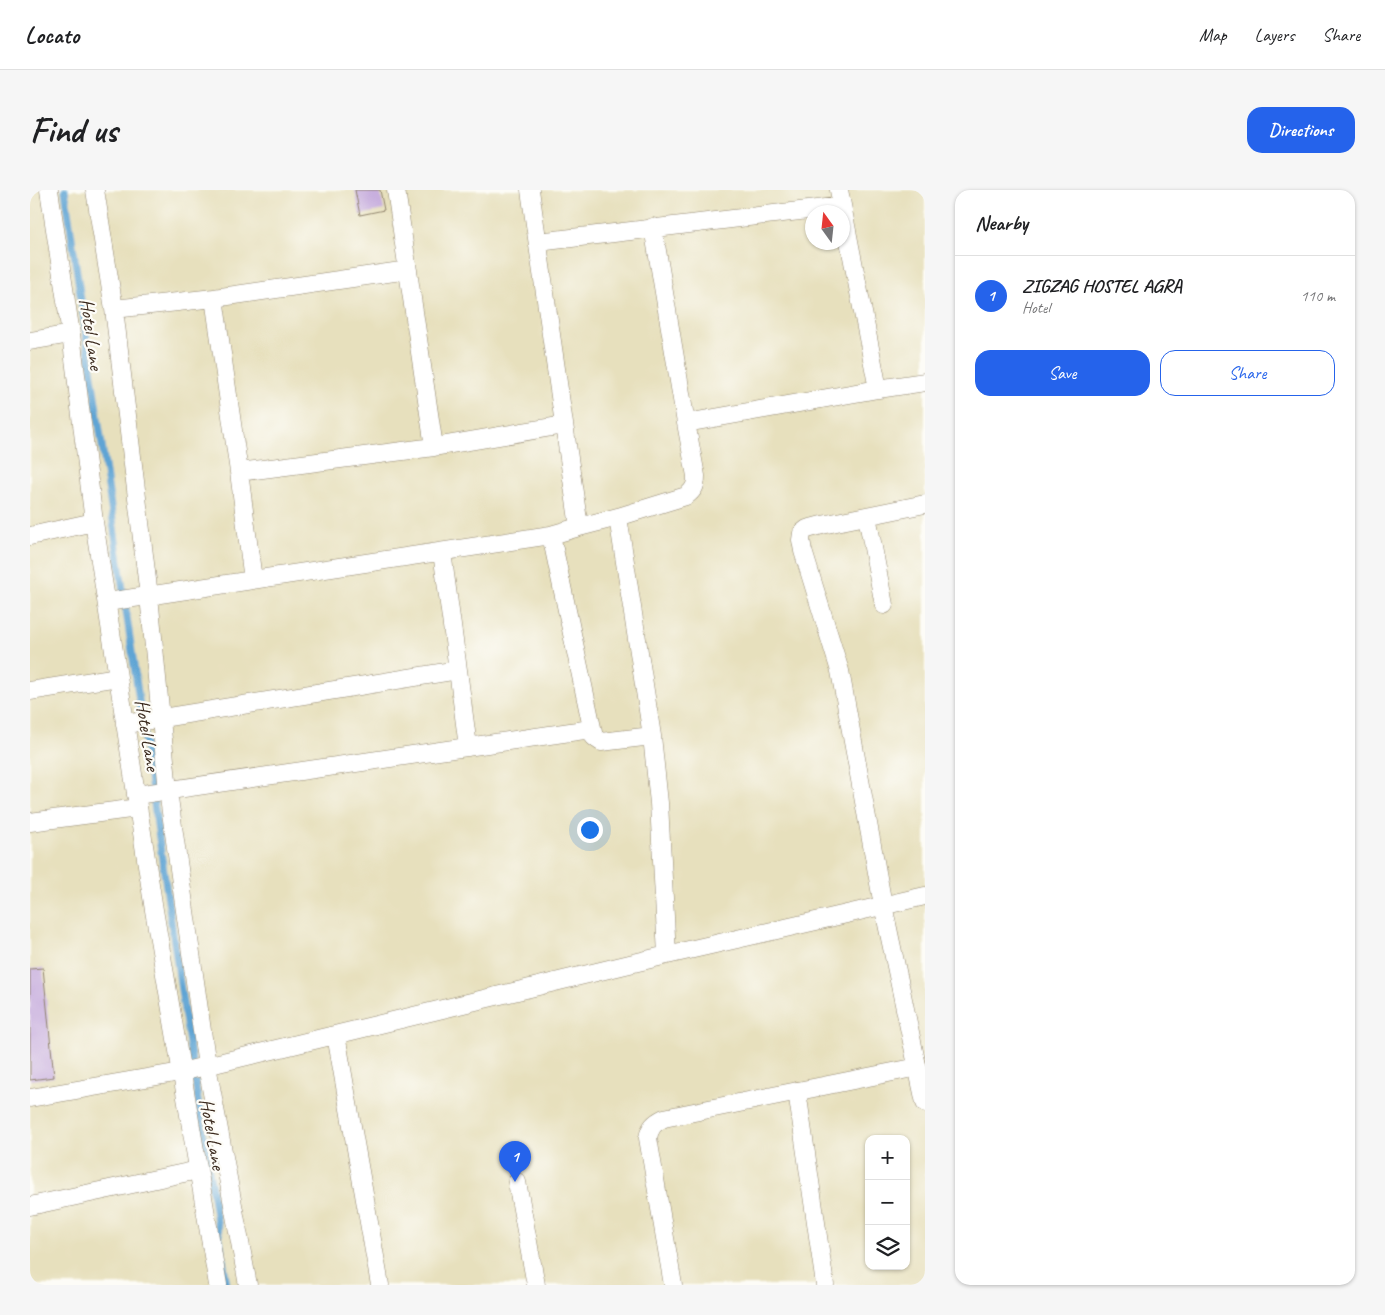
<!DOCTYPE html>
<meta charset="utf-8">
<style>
:root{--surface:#fff;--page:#f6f6f6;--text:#202124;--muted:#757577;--line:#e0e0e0;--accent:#2563eb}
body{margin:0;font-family:Caveat,sans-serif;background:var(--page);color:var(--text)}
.controls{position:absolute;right:15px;bottom:15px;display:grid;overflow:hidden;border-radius:10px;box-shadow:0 1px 4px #0004}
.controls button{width:45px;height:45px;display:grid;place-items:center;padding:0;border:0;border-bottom:1px solid var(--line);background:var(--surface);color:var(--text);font:25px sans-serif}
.compass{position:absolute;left:775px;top:15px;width:45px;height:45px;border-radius:50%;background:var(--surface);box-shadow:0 1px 4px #0004;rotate:345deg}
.you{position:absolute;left:559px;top:639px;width:18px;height:18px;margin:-12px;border:4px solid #fff;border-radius:50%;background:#1a73e8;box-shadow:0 0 0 8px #1a73e833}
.badge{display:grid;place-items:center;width:32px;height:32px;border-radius:50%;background:var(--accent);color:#fff;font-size:16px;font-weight:700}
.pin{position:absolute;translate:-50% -41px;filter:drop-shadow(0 1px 2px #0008)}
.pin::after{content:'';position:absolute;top:26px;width:18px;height:15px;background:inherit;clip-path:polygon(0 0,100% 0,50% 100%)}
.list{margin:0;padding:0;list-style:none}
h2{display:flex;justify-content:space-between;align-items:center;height:65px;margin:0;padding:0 20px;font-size:21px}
h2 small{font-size:16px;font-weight:400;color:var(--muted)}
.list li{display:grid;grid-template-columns:32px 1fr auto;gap:15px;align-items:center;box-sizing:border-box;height:80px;padding:0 20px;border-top:1px solid var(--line)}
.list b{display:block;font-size:19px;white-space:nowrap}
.list p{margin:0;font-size:16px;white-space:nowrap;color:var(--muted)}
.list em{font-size:16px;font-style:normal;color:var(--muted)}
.actions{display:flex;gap:10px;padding:15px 20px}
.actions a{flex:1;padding:11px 0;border:1px solid var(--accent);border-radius:15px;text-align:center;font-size:18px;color:var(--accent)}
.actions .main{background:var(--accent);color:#fff}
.icon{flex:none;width:28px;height:28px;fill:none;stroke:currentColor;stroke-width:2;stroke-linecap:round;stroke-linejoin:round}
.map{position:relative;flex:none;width:895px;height:1095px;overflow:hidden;border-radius:15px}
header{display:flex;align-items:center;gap:30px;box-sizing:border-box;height:70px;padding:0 25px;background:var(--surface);border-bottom:1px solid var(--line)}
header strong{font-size:24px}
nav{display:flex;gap:28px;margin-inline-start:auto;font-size:18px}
.intro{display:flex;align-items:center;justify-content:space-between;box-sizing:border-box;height:120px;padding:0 30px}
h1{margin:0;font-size:35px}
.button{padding:12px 22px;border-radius:15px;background:var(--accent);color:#fff;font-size:18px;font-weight:700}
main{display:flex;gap:30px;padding:0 30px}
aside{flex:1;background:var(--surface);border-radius:15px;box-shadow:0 1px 4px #0004}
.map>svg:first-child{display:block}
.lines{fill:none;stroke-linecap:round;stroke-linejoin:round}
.stream{stroke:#5ea4d4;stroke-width:7}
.building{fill:#c8afde}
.minor-casing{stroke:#91856e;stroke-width:19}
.minor{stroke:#fff;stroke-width:18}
.labels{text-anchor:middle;stroke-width:4.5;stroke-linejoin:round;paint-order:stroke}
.street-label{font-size:20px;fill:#3b2a1e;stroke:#fdfcf7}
</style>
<header>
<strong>Locato</strong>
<nav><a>Map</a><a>Layers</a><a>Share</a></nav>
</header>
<div class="intro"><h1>Find us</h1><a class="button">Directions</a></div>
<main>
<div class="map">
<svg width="895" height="1095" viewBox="0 0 895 1095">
<rect width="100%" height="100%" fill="#fdfcf7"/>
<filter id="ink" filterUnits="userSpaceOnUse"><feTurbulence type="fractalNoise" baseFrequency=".02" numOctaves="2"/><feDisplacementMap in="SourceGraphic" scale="10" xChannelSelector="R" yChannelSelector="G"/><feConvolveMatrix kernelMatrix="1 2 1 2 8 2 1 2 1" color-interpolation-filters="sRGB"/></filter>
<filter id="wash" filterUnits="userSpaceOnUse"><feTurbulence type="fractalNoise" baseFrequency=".0096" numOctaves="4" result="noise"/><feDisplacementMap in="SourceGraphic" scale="20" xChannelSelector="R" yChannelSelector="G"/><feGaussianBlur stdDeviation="1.12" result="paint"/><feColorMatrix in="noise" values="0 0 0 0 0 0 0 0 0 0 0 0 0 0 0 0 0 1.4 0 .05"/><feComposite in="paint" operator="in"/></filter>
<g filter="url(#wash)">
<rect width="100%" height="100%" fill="#e7e0bd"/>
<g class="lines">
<path class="stream" d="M35 0 156 834 197 1095"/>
</g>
<g id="blocks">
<path class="building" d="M325 0H350L354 20 330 25Z
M13 778 24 887 0 890V779Z"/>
</g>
</g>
<g filter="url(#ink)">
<use href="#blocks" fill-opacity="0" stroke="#91856e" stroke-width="1"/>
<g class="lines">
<g class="minor-casing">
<path id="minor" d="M19 0 41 144 64 332 124 720 188 1095
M65 0 84 119 119 406 138 601 177 876 218 1095
M366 0 404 257 534 235
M500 0 549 337
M623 37 656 233 848 199 809 0
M508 52 812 16
M84 119 184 108
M0 151 41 144
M848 199 895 192
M209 282 184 108 378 80
M895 314 792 335 777 339 772 343 771 350 773 361 810 481 853 715 895 913
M837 326 854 415
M588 327 622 546 629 613 637 765
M521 345 564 547 571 552 622 546
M0 346 64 332
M223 390 209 282 404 257
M77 412 521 345 549 337 588 327 656 306C664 300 666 296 666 286L656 233
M428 480 438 557
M0 501 88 487
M95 534 428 480 412 362
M106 605 561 539
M0 632 108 618
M306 845 350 1095
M767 901 795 1095
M0 908 151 882 637 765 895 706
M487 992 506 1095
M0 1016 168 980
M643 1095 618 948C620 937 624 933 634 928L888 877"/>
</g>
<use href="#minor" class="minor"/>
</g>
</g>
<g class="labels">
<g class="street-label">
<text transform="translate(62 144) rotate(82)" y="7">Hotel Lane</text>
<text transform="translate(118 545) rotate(81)" y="7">Hotel Lane</text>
<text transform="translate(183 944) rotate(80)" y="7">Hotel Lane</text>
</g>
</g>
</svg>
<div class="controls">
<button>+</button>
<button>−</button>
<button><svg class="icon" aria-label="layers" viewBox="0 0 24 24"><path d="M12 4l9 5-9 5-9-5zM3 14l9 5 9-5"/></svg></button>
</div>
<svg class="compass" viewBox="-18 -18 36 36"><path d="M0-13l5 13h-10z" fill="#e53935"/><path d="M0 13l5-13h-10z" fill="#757577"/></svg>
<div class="you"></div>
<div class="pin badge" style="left:485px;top:992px">1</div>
</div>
<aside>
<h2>Nearby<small></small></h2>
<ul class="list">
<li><span class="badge">1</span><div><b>ZIGZAG HOSTEL AGRA</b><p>Hotel</p></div><em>110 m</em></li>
</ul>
<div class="actions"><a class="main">Save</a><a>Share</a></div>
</aside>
</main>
